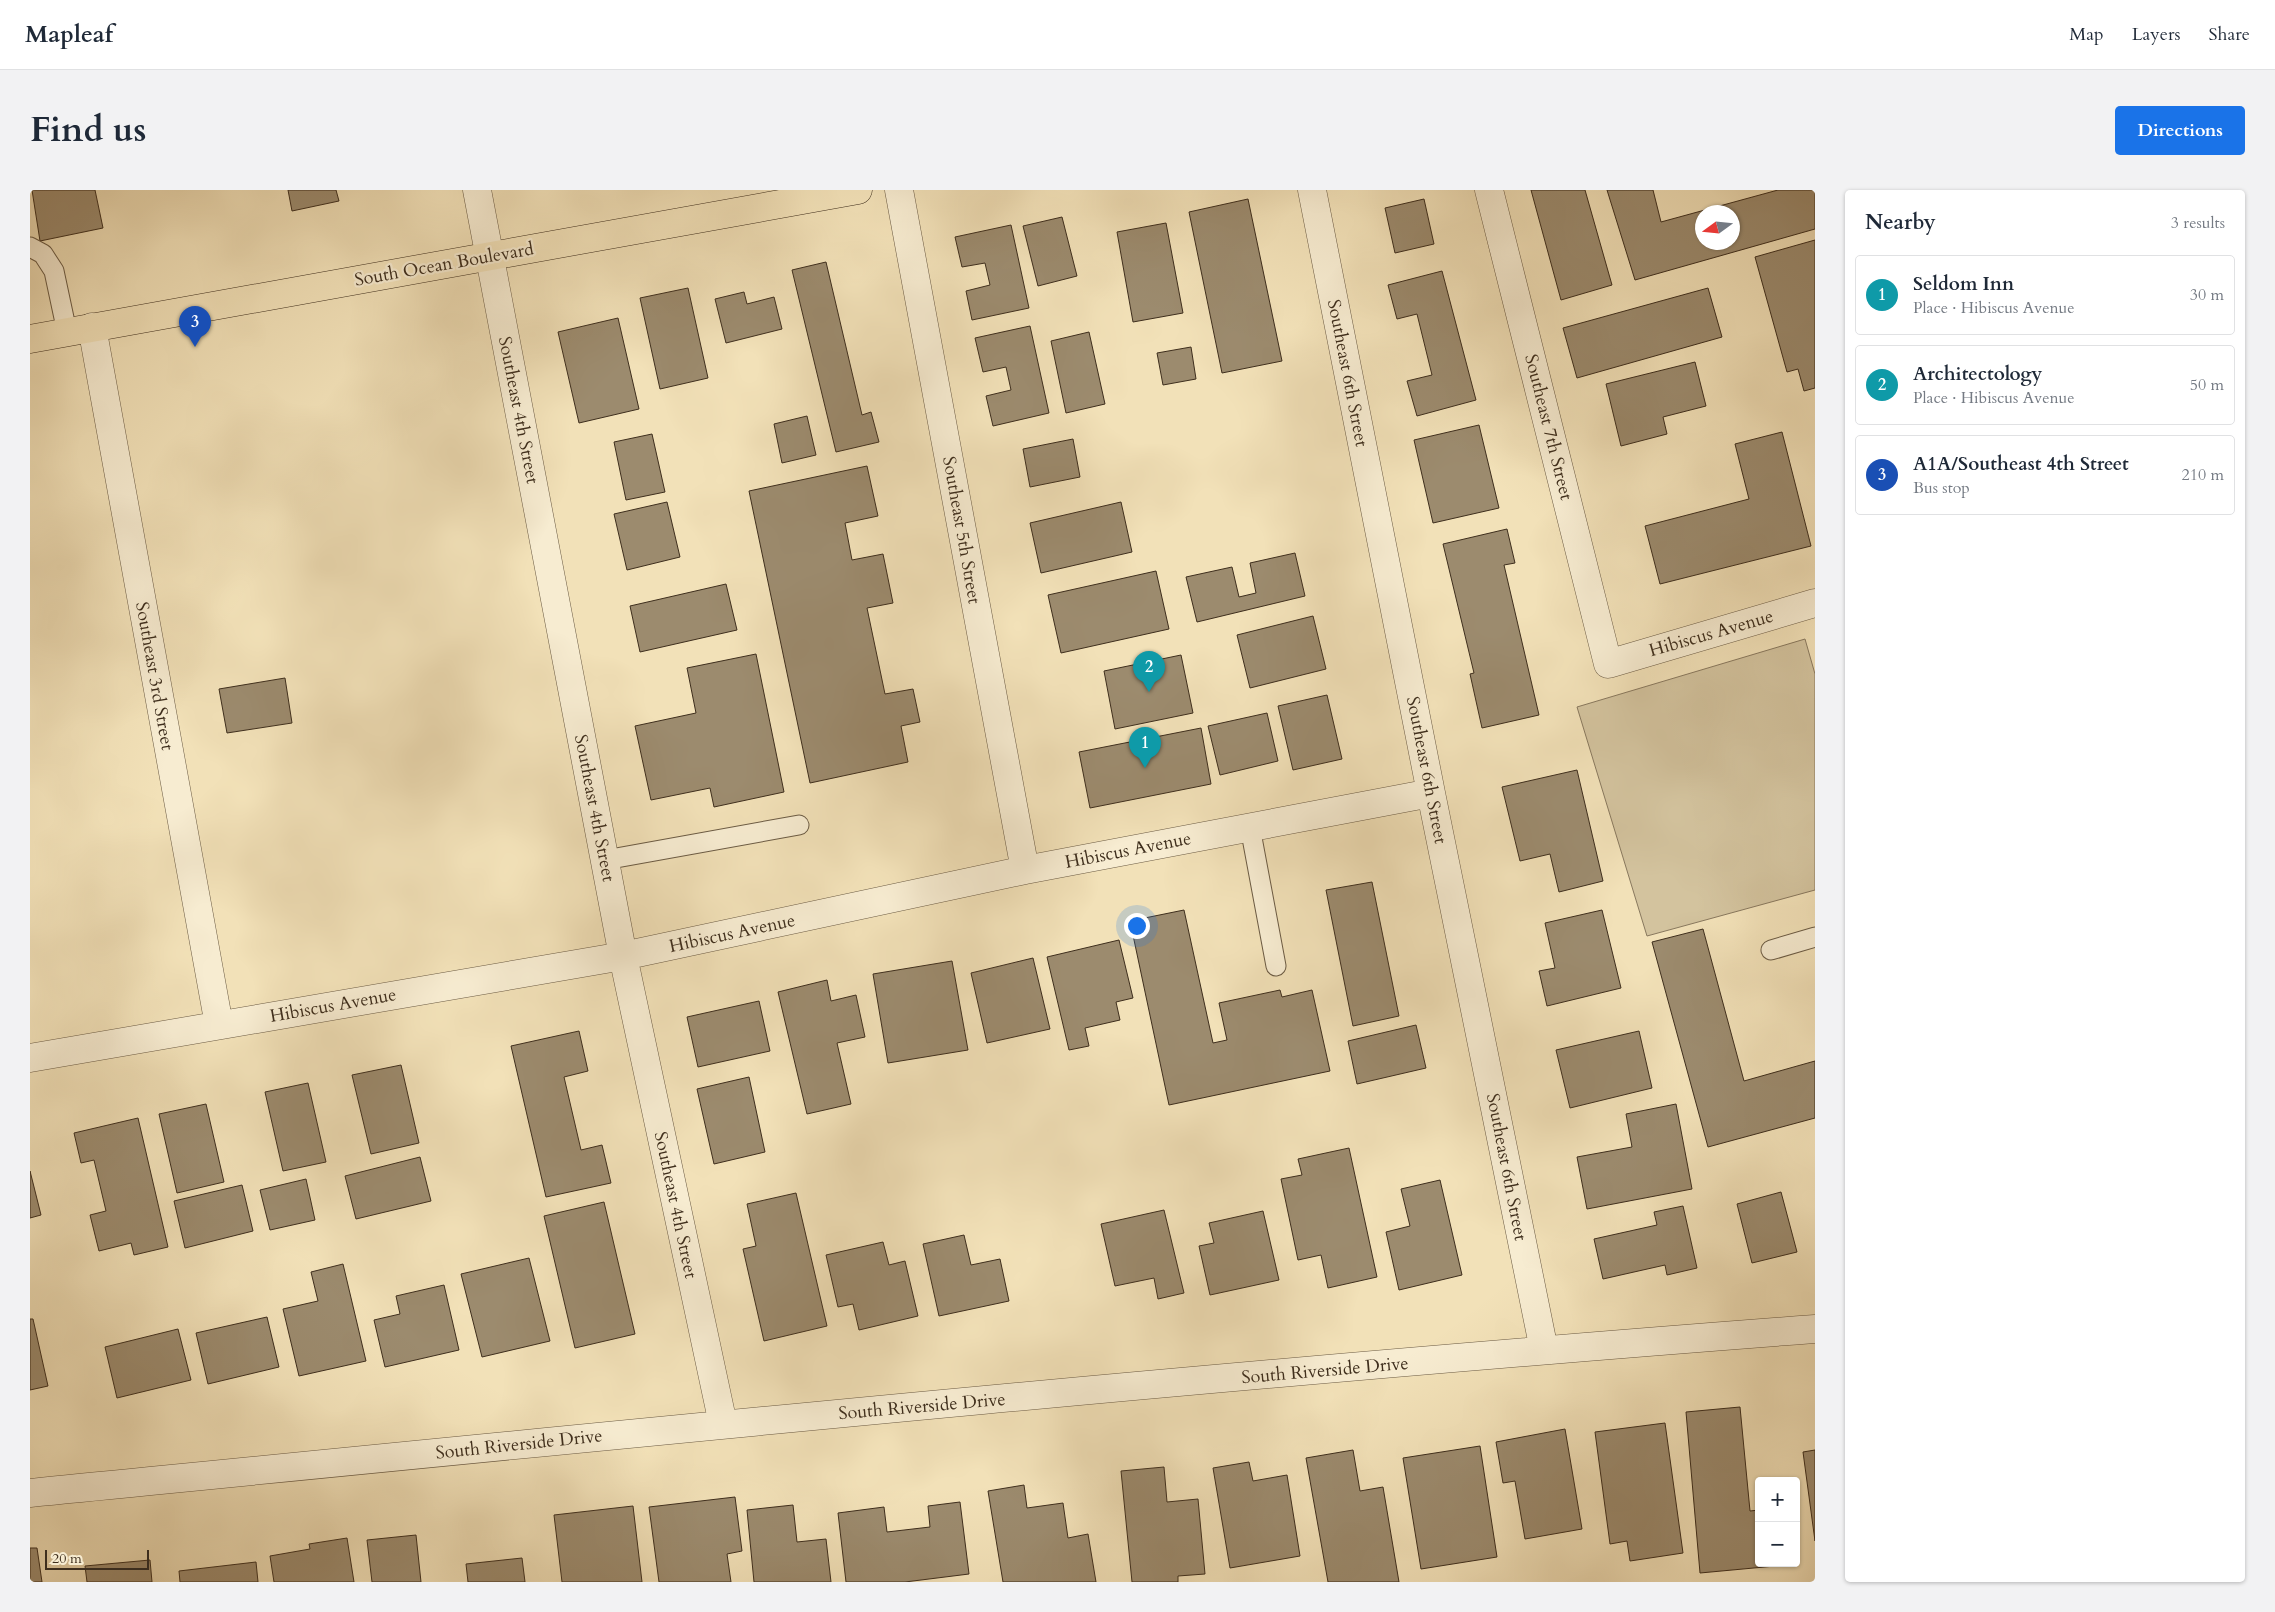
<!DOCTYPE html>
<meta charset="utf-8">
<style>
:root{--surface:#fff;--page:#f2f2f3;--text:#1f2937;--muted:#747a83;--line:#e0e1e3;--accent:#1a73e8}
body{margin:0;font-family:Cardo,serif;background:var(--page);color:var(--text)}
.controls{position:absolute;right:15px;bottom:15px;display:grid;overflow:hidden;border-radius:5px;box-shadow:0 1px 4px #0004}
.controls button{width:45px;height:45px;display:grid;place-items:center;padding:0;border:0;border-bottom:1px solid var(--line);background:var(--surface);color:var(--text);font:25px sans-serif}
.compass{position:absolute;left:1665px;top:15px;width:45px;height:45px;border-radius:50%;background:var(--surface);box-shadow:0 1px 4px #0004;rotate:255deg}
.scale{position:absolute;left:15px;bottom:12px;width:104px;box-sizing:border-box;padding-left:5px;border:2px solid #3e2e1d;border-top:0;font-size:14px;line-height:18px;white-space:nowrap;color:#3e2e1d;-webkit-text-stroke:4px #f7ecd1;paint-order:stroke}
.you{position:absolute;left:1106px;top:735px;width:18px;height:18px;margin:-12px;border:4px solid #fff;border-radius:50%;background:#1a73e8;box-shadow:0 0 0 8px #1a73e833}
.badge{display:grid;place-items:center;width:32px;height:32px;border-radius:50%;background:var(--accent);color:#fff;font-size:16px;font-weight:700}
.pin{position:absolute;translate:-50% -41px;filter:drop-shadow(0 1px 2px #0008)}
.pin::after{content:'';position:absolute;top:26px;width:18px;height:15px;background:inherit;clip-path:polygon(0 0,100% 0,50% 100%)}
.list{margin:0;padding:0;list-style:none}
h2{display:flex;justify-content:space-between;align-items:center;height:65px;margin:0;padding:0 20px;font-size:21px}
h2 small{font-size:16px;font-weight:400;color:var(--muted)}
.list li{display:grid;grid-template-columns:32px 1fr auto;gap:15px;align-items:center;box-sizing:border-box;height:80px;margin:0 10px 10px;padding:0 10px;border:1px solid var(--line);border-radius:5px}
.list b{display:block;font-size:19px;white-space:nowrap}
.list p{margin:0;font-size:16px;white-space:nowrap;color:var(--muted)}
.list em{font-size:16px;font-style:normal;color:var(--muted)}
.map{position:relative;flex:none;width:1785px;height:1392px;overflow:hidden;border-radius:5px}
header{display:flex;align-items:center;gap:30px;box-sizing:border-box;height:70px;padding:0 25px;background:var(--surface);border-bottom:1px solid var(--line)}
header strong{font-size:24px}
nav{display:flex;gap:28px;margin-inline-start:auto;font-size:18px}
.intro{display:flex;align-items:center;justify-content:space-between;box-sizing:border-box;height:120px;padding:0 30px}
h1{margin:0;font-size:35px}
.button{padding:12px 22px;border-radius:5px;background:var(--accent);color:#fff;font-size:18px;font-weight:700}
main{display:flex;gap:30px;padding:0 30px}
aside{flex:1;background:var(--surface);border-radius:5px;box-shadow:0 1px 4px #0004}
.map>svg:first-child{display:block}
.green{fill:#d3c39e;stroke:#88785e}
.building{fill:#9c8b6e;stroke:#3e2e1d;fill-rule:evenodd}
.lines{fill:none;stroke-linecap:round;stroke-linejoin:round}
.lane-casing{stroke:#6b5b44;stroke-width:21}
.street-casing{stroke:#6b5b44;stroke-width:29}
.primary-casing{stroke:#3e2e1d;stroke-width:29}
.lane{stroke:#f7ecd1;stroke-width:19}
.street{stroke:#f7ecd1;stroke-width:28}
.primary{stroke:#f2e1b8;stroke-width:28}
.labels{text-anchor:middle;stroke-width:4.5;stroke-linejoin:round;paint-order:stroke}
.street-label{font-size:18px;fill:#3e2e1d;stroke:#f7ecd1}
</style>
<header>
<strong>Mapleaf</strong>
<nav><a>Map</a><a>Layers</a><a>Share</a></nav>
</header>
<div class="intro"><h1>Find us</h1><a class="button">Directions</a></div>
<main>
<div class="map">
<svg width="1785" height="1392" viewBox="0 0 1785 1392">
<rect width="100%" height="100%" fill="#f2e1b8"/>
<filter id="stains"><feTurbulence type="fractalNoise" baseFrequency=".004" numOctaves="4"/><feColorMatrix values="0 0 0 0 .2 0 0 0 0 .09 0 0 0 0 .02 0 0 0 .5 -.17"/></filter>
<radialGradient id="worn" r=".72"><stop offset=".6" stop-color="#630" stop-opacity="0"/><stop offset="1" stop-color="#630" stop-opacity=".3"/></radialGradient>
<path class="green" d="M1775 449 1785 484V700L1617 746 1547 517Z"/>
<path class="building" d="M2 0H65L73 38 10 51Z
M258 0H306L309 11 262 21Z
M1501 0H1555L1582 95 1531 110Z
M1577 0H1623L1631 32 1748 0H1785V39L1605 90ZM1672 22H1702V52H1672Z
M1218 9 1252 171 1192 183 1159 22Z
M1394 9 1404 54 1365 63 1355 18Z
M1032 27 1047 86 1008 96 993 36Z
M1136 33 1153 123 1103 132 1087 42Z
M981 35 999 118 942 130 936 101 960 95 955 73 932 77 925 47Z
M1785 50V198L1774 201 1768 179 1757 182 1725 67Z
M796 72 832 225 841 222 849 252 806 262 762 80Z
M1412 81 1446 210 1387 226 1377 191 1402 185 1387 124 1367 129 1358 95Z
M658 98 678 188 630 199 610 108Z
M1678 98 1692 147 1547 188 1533 138Z
M714 102 717 114 744 107 752 139 696 153 685 109Z
M588 128 609 219 549 233 528 142Z
M1000 136 1019 223 963 236 956 206 981 200 976 177 953 182 945 148Z
M1059 142 1075 214 1036 223 1021 151Z
M1161 157 1166 189 1133 195 1127 163Z
M1665 172 1676 216 1633 227 1637 244 1591 256 1576 194Z
M777 226 786 265 752 273 744 234Z
M1449 235 1469 318 1403 333 1384 250Z
M1752 242 1781 356 1630 394 1615 336 1719 309 1705 254Z
M622 244 635 302 596 310 584 252Z
M1043 249 1050 287 1000 297 993 259Z
M837 276 848 326 815 333 822 370 853 364 863 413 837 418 855 504 883 499 890 532 871 536 878 572 780 593 719 301Z
M637 312 650 367 597 380 584 324Z
M1091 312 1102 362 1011 383 1000 333Z
M1477 339 1485 373 1474 375 1509 525 1452 538 1440 484 1444 483 1413 354Z
M1265 363 1275 406 1167 432 1156 387 1202 377 1209 407 1226 403 1220 373Z
M1126 381 1139 439 1031 463 1018 405Z
M696 394 707 440 610 462 600 416Z
M1283 426 1296 479 1220 498 1207 445Z
M726 464 754 602 684 617 680 598 621 610 605 536 666 523 657 478Z
M1151 465 1163 523 1085 539 1074 481Z
M255 488 262 533 197 543 189 499Z
M1297 505 1312 569 1263 580 1248 516Z
M1237 523 1248 571 1190 585 1178 536Z
M1171 538 1181 594 1060 618 1049 562Z
M1547 580 1573 691 1529 702 1520 664 1490 671 1472 597Z
M1342 692 1369 826 1323 836 1296 700Z
M1154 720 1183 853 1197 850 1189 813 1250 800 1252 807 1282 800 1300 881 1139 915 1100 731Z
M1572 720 1591 798 1517 816 1509 781 1525 778 1515 733Z
M1673 739 1714 891 1785 871V928L1678 957 1622 752Z
M1089 750 1103 808 1086 812 1090 830 1055 838 1059 856 1039 860 1017 767Z
M1003 768 1020 839 957 853 941 783Z
M922 771 938 860 858 873 843 784Z
M797 790 801 811 826 805 835 847 807 853 821 914 777 924 748 802Z
M729 811 740 861 668 877 657 827Z
M1386 835 1396 878 1327 894 1318 851Z
M549 841 558 881 534 887 551 960 572 955 581 993 516 1007 481 856Z
M1609 841 1622 898 1540 918 1526 860Z
M371 875 389 953 341 964 322 885Z
M719 887 735 962 684 974 667 899Z
M278 893 296 972 253 981 235 902Z
M176 914 194 992 147 1003 129 924Z
M1646 914 1662 999 1557 1019 1547 967 1602 957 1596 924Z
M108 928 138 1057 104 1065 101 1053 69 1061 60 1025 76 1021 64 970 51 973 44 943Z
M1319 958 1347 1087 1298 1098 1291 1065 1268 1070 1251 989 1272 985 1268 969Z
M390 967 401 1011 326 1029 315 986Z
M0 981 11 1025 0 1028Z
M276 989 285 1030 240 1040 230 1000Z
M1410 990 1432 1085 1369 1100 1356 1042 1380 1036 1371 999Z
M212 995 223 1041 155 1058 144 1011Z
M1751 1002 1767 1062 1722 1073 1707 1014Z
M766 1003 797 1136 734 1151 713 1059 726 1056 717 1014Z
M574 1012 605 1144 545 1158 514 1026Z
M1653 1016 1667 1078 1637 1085 1635 1075 1573 1089 1564 1049 1627 1035 1624 1022Z
M1134 1020 1154 1103 1128 1109 1124 1088 1085 1096 1071 1034Z
M1233 1021 1249 1090 1180 1105 1169 1056 1184 1053 1179 1033Z
M934 1045 941 1075 970 1069 979 1111 909 1126 893 1054Z
M853 1052 859 1075 875 1071 888 1126 829 1140 823 1114 808 1117 796 1065Z
M499 1068 520 1151 452 1167 431 1084Z
M313 1074 336 1171 269 1186 253 1119 288 1111 281 1082Z
M414 1095 429 1160 355 1177 344 1130 370 1124 366 1106Z
M237 1127 249 1177 178 1194 166 1143Z
M0 1129H3L18 1196 0 1200Z
M148 1139 161 1190 87 1208 75 1157Z
M1710 1217 1720 1321 1729 1320V1373H1755L1756 1375 1670 1383 1656 1222Z
M1635 1233 1653 1363 1600 1371 1597 1351 1580 1354 1565 1242Z
M1535 1239 1552 1339 1495 1349 1485 1291 1473 1293 1466 1252Z
M1450 1256 1467 1367 1391 1379 1373 1268Z
M1323 1260 1330 1301 1353 1297 1369 1392H1298L1276 1268Z
M1785 1260V1351L1773 1262Z
M1219 1272 1223 1291 1257 1285 1270 1366 1200 1378 1183 1278Z
M1134 1277 1137 1312 1168 1309 1175 1384 1148 1386V1392H1102L1091 1281Z
M994 1295 997 1318 1033 1313 1038 1348 1058 1344 1066 1392H973L958 1301Z
M705 1307 712 1361 697 1364 701 1392H629L619 1317Z
M930 1312 939 1384 875 1392H816L808 1323 854 1317 857 1342 900 1337 898 1316Z
M763 1315 767 1352 796 1349 801 1392H724L717 1320Z
M603 1316 612 1392H532L524 1325Z
M386 1345 391 1392H342L337 1350Z
M317 1348 324 1392H244L240 1366 280 1359 279 1354Z
M0 1358H7L12 1392H0Z
M492 1368 495 1392H438L436 1374Z
M120 1370 122 1392H57L55 1376Z
M226 1372 228 1392H150L149 1381Z"/>
<g class="lines">
<g class="lane-casing">
<path id="lane" d="M0 57 13 64 24 81 37 142
M1220 637 1246 776
M575 670 769 635
M1741 760 1785 747"/>
</g>
<g class="street-casing">
<path id="street" d="M447 0 593 766 693 1234
M869 0 995 680
M1282 0 1401 603 1514 1160
M1459 0 1578 474 1785 413
M62 137 189 835
M0 868 593 766 995 680 1401 603
M0 1303C595 1244 1189 1184 1785 1139"/>
</g>
<g class="primary-casing">
<path id="primary" d="M0 149 828 0"/>
</g>
<use href="#lane" class="lane"/>
<use href="#street" class="street"/>
<use href="#primary" class="primary"/>
</g>
<g class="labels">
<g class="street-label">
<text transform="translate(414 74) rotate(-10)" y="6">South Ocean Boulevard</text>
<text transform="translate(1318 183) rotate(79)" y="6">Southeast 6th Street</text>
<text transform="translate(489 220) rotate(79)" y="6">Southeast 4th Street</text>
<text transform="translate(1519 237) rotate(76)" y="6">Southeast 7th Street</text>
<text transform="translate(932 340) rotate(80)" y="6">Southeast 5th Street</text>
<text transform="translate(1681 443) rotate(-16)" y="6">Hibiscus Avenue</text>
<text transform="translate(125 486) rotate(80)" y="6">Southeast 3rd Street</text>
<text transform="translate(1397 580) rotate(79)" y="6">Southeast 6th Street</text>
<text transform="translate(565 618) rotate(79)" y="6">Southeast 4th Street</text>
<text transform="translate(1098 660) rotate(-11)" y="6">Hibiscus Avenue</text>
<text transform="translate(702 743) rotate(-12)" y="6">Hibiscus Avenue</text>
<text transform="translate(303 815) rotate(-10)" y="6">Hibiscus Avenue</text>
<text transform="translate(1477 977) rotate(79)" y="6">Southeast 6th Street</text>
<text transform="translate(646 1015) rotate(78)" y="6">Southeast 4th Street</text>
<text transform="translate(1295 1180) rotate(-5)" y="6">South Riverside Drive</text>
<text transform="translate(892 1216) rotate(-5)" y="6">South Riverside Drive</text>
<text transform="translate(489 1254) rotate(-6)" y="6">South Riverside Drive</text>
</g>
</g>
<rect width="100%" height="100%" filter="url(#stains)"/>
<rect width="100%" height="100%" fill="url(#worn)"/>
</svg>
<div class="controls">
<button>+</button>
<button>−</button>
</div>
<svg class="compass" viewBox="-18 -18 36 36"><path d="M0-13l5 13h-10z" fill="#e53935"/><path d="M0 13l5-13h-10z" fill="#747a83"/></svg>
<div class="scale">20 m</div>
<div class="you"></div>
<div class="pin badge" style="left:1115px;top:578px;background:#0f9aa8">1</div>
<div class="pin badge" style="left:1119px;top:502px;background:#0f9aa8">2</div>
<div class="pin badge" style="left:165px;top:157px;background:#1a4fb4">3</div>
</div>
<aside>
<h2>Nearby<small>3 results</small></h2>
<ul class="list">
<li><span class="badge" style="background:#0f9aa8">1</span><div><b>Seldom Inn</b><p>Place · Hibiscus Avenue</p></div><em>30 m</em></li>
<li><span class="badge" style="background:#0f9aa8">2</span><div><b>Architectology</b><p>Place · Hibiscus Avenue</p></div><em>50 m</em></li>
<li><span class="badge" style="background:#1a4fb4">3</span><div><b>A1A/Southeast 4th Street</b><p>Bus stop</p></div><em>210 m</em></li>
</ul>
</aside>
</main>
